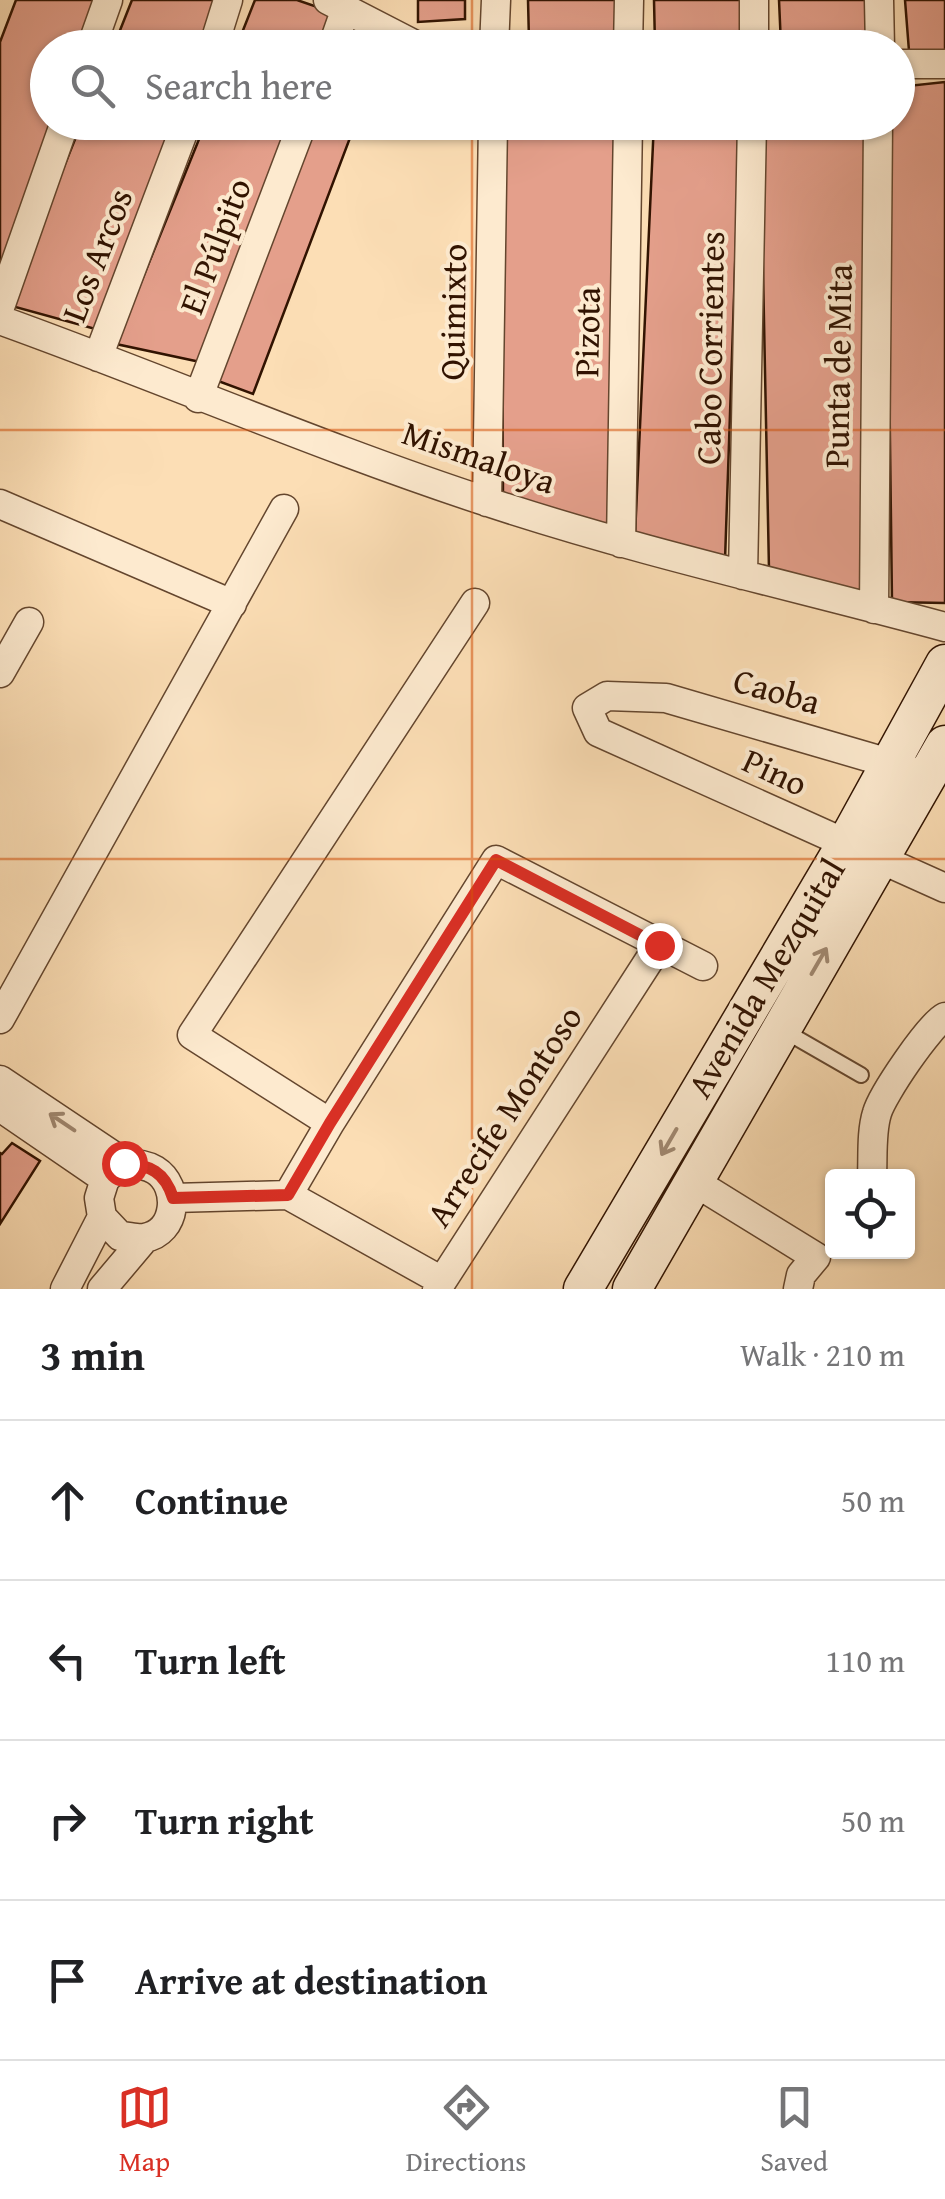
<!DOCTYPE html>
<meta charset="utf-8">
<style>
:root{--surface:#fff;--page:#f2f2f2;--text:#202124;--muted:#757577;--line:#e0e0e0;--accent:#d93025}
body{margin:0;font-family:"Gentium Book Plus",serif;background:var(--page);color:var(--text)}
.controls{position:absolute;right:30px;bottom:30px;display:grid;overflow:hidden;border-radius:10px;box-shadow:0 2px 8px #0004}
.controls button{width:90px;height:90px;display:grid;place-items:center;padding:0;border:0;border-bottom:2px solid var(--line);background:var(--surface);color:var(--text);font:50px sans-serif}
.stop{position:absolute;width:30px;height:30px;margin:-22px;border:8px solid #d93025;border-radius:50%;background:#fff}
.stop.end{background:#d93025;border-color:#fff;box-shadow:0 2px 10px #0008}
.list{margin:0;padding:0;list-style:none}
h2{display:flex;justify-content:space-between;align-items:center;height:130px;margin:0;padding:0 40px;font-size:42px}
h2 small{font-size:32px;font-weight:400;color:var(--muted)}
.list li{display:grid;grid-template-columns:65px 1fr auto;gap:30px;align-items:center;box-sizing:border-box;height:160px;padding:0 40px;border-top:2px solid var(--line)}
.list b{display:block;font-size:38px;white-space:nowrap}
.list em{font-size:32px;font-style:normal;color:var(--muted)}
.icon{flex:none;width:55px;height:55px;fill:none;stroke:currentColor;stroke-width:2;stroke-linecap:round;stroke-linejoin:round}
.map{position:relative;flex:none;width:945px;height:1289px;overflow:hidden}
.search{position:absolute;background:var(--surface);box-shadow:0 2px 8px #0004;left:30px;right:30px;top:30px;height:110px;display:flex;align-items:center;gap:25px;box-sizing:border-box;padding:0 35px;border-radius:55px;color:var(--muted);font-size:38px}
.sheet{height:770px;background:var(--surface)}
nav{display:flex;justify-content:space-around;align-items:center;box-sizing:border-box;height:140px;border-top:2px solid var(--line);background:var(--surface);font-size:28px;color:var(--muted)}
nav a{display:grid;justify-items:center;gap:5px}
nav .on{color:var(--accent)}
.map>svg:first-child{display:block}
.building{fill:#e49f8b;stroke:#311301;stroke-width:2.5}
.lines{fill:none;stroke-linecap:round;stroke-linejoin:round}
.lane-casing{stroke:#64462e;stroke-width:18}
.street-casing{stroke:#64462e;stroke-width:31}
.secondary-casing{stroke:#311301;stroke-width:41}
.lane{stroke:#fdeacf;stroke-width:14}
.street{stroke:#fdeacf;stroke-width:28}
.secondary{stroke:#fdeacf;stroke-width:38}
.oneway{stroke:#a18972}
.route{stroke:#d93025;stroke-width:12}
.grid{fill:none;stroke:#d6520b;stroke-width:2.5;stroke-opacity:0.55}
.labels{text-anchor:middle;stroke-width:8;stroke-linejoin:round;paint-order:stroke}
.street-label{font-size:35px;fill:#311301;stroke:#fdeacf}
</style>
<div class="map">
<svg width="945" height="1289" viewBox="0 0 945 1289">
<rect width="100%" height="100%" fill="#fcdeb5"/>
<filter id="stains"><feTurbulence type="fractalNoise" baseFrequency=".002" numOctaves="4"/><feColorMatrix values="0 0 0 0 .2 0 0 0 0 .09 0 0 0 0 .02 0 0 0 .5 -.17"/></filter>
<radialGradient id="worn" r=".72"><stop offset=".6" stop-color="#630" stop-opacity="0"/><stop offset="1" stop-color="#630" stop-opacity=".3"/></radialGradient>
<path class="building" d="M16 0H100L84 48H48V122H58L0 285V42Z
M132 0H219L202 48H113Z
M255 0H297L332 12 319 48H236Z
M418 0H465V19L418 22Z
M528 0H619L618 46 529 41Z
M654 0H743V42L655 45Z
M779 0H868L869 48 781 45Z
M905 0H945V51H909Z
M945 82V603L892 602 886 122H898V87Z
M82 122H174L99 330 8 305Z
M206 122H292L205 363 116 344Z
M308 122H356L253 394 210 378Z
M501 122H617L608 528 503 495Z
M654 122H740L725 560 635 535Z
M760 122H868L866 593 769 570Z
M12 1143 40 1161 0 1224V1153L2 1154Z"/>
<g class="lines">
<g class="lane-casing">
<path id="lane" d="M781 1029 861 1075"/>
</g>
<g class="street-casing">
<path id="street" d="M328 0 421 48
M879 0 880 48
M91 48 108 0
M213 48 228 0
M332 48 346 8
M494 48 496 0
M628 48 629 0
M754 48V0
M898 64H945
M0 307 65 122
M0 320C164 379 325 449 491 503 640 552 793 586 945 627
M98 357 187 122
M198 398 303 122
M487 502 493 122
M0 504 232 604
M621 543 628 122
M743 575 752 122
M874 609 878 122
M0 673 29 622
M906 768 666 698 607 696 587 708 598 732 945 888
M0 1019 284 509
M0 1080 124 1163
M0 1107 105 1179
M330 1123 192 1035 475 603
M872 1176C873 1157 871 1132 877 1113 882 1095 930 1024 945 1017
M693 1181 816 1257 801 1275 798 1289
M288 1195 442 1281
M173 1198 288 1195 330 1123 496 860 703 966
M65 1289 102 1217 99 1198 105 1179 124 1163C134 1164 145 1164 155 1170 181 1186 177 1233 144 1238 137 1239 127 1236 120 1236L102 1217
M102 1289 145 1238
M437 1289 659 945"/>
</g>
<g class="secondary-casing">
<path id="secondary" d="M583 1289 845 846 945 664
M632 1289 945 745"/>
</g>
<use href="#lane" class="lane"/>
<use href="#street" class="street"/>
<use href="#secondary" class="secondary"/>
</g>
<defs><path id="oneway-shaft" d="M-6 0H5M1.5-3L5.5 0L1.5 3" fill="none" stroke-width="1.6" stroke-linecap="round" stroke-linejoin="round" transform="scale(2.5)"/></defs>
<g class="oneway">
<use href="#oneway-shaft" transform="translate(819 961) rotate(-60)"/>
<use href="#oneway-shaft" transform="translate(62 1122) rotate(-146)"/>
<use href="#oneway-shaft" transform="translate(669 1142) rotate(120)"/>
</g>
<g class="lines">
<path class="route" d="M124 1163C150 1165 165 1172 173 1198L288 1195 330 1123 496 860 659 945"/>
</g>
<path class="grid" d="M472 0V48M472 122V1289M0 430H945M0 859H945"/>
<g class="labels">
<g class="street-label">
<text transform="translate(215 246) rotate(-69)" y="12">El Púlpito</text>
<text transform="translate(97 255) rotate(-69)" y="12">Los Arcos</text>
<text transform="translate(453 312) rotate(-89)" y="12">Quimixto</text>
<text transform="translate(587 332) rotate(-89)" y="12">Pizota</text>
<text transform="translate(710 348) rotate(-89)" y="12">Cabo Corrientes</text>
<text transform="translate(838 366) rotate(-89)" y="12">Punta de Mita</text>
<text transform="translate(479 457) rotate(19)" y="12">Mismaloya</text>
<text transform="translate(777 691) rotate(16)" y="12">Caoba</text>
<text transform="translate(775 772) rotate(25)" y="12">Pino</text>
<text transform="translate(766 978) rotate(-59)" y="12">Avenida Mezquital</text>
<text transform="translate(504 1116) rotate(-57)" y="12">Arrecife Montoso</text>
</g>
</g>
<rect width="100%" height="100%" filter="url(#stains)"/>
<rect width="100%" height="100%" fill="url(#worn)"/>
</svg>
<div class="controls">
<button><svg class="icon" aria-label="locate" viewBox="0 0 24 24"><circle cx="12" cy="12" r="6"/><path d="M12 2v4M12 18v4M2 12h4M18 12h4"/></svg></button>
</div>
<div class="stop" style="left:124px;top:1163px"></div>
<div class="stop end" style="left:659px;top:945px"></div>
<div class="search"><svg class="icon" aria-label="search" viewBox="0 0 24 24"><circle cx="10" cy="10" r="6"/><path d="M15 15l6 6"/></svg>Search here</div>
</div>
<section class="sheet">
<h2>3 min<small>Walk · 210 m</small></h2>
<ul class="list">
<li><svg class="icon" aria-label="ahead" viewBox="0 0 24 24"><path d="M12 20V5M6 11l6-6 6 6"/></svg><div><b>Continue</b></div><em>50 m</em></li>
<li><svg class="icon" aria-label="left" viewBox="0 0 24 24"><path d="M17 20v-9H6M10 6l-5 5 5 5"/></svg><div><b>Turn left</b></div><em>110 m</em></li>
<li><svg class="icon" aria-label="right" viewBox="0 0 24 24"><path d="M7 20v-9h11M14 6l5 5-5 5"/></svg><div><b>Turn right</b></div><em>50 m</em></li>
<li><svg class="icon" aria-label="arrive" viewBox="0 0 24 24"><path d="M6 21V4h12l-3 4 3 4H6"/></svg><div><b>Arrive at destination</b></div></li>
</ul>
</section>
<nav>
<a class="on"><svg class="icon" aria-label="map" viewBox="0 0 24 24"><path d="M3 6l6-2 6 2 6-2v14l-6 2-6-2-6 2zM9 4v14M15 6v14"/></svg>Map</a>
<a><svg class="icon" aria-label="directions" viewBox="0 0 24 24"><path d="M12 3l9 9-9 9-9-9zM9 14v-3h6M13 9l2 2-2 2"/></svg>Directions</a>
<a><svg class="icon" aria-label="saved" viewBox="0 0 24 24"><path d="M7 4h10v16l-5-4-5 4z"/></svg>Saved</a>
</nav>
